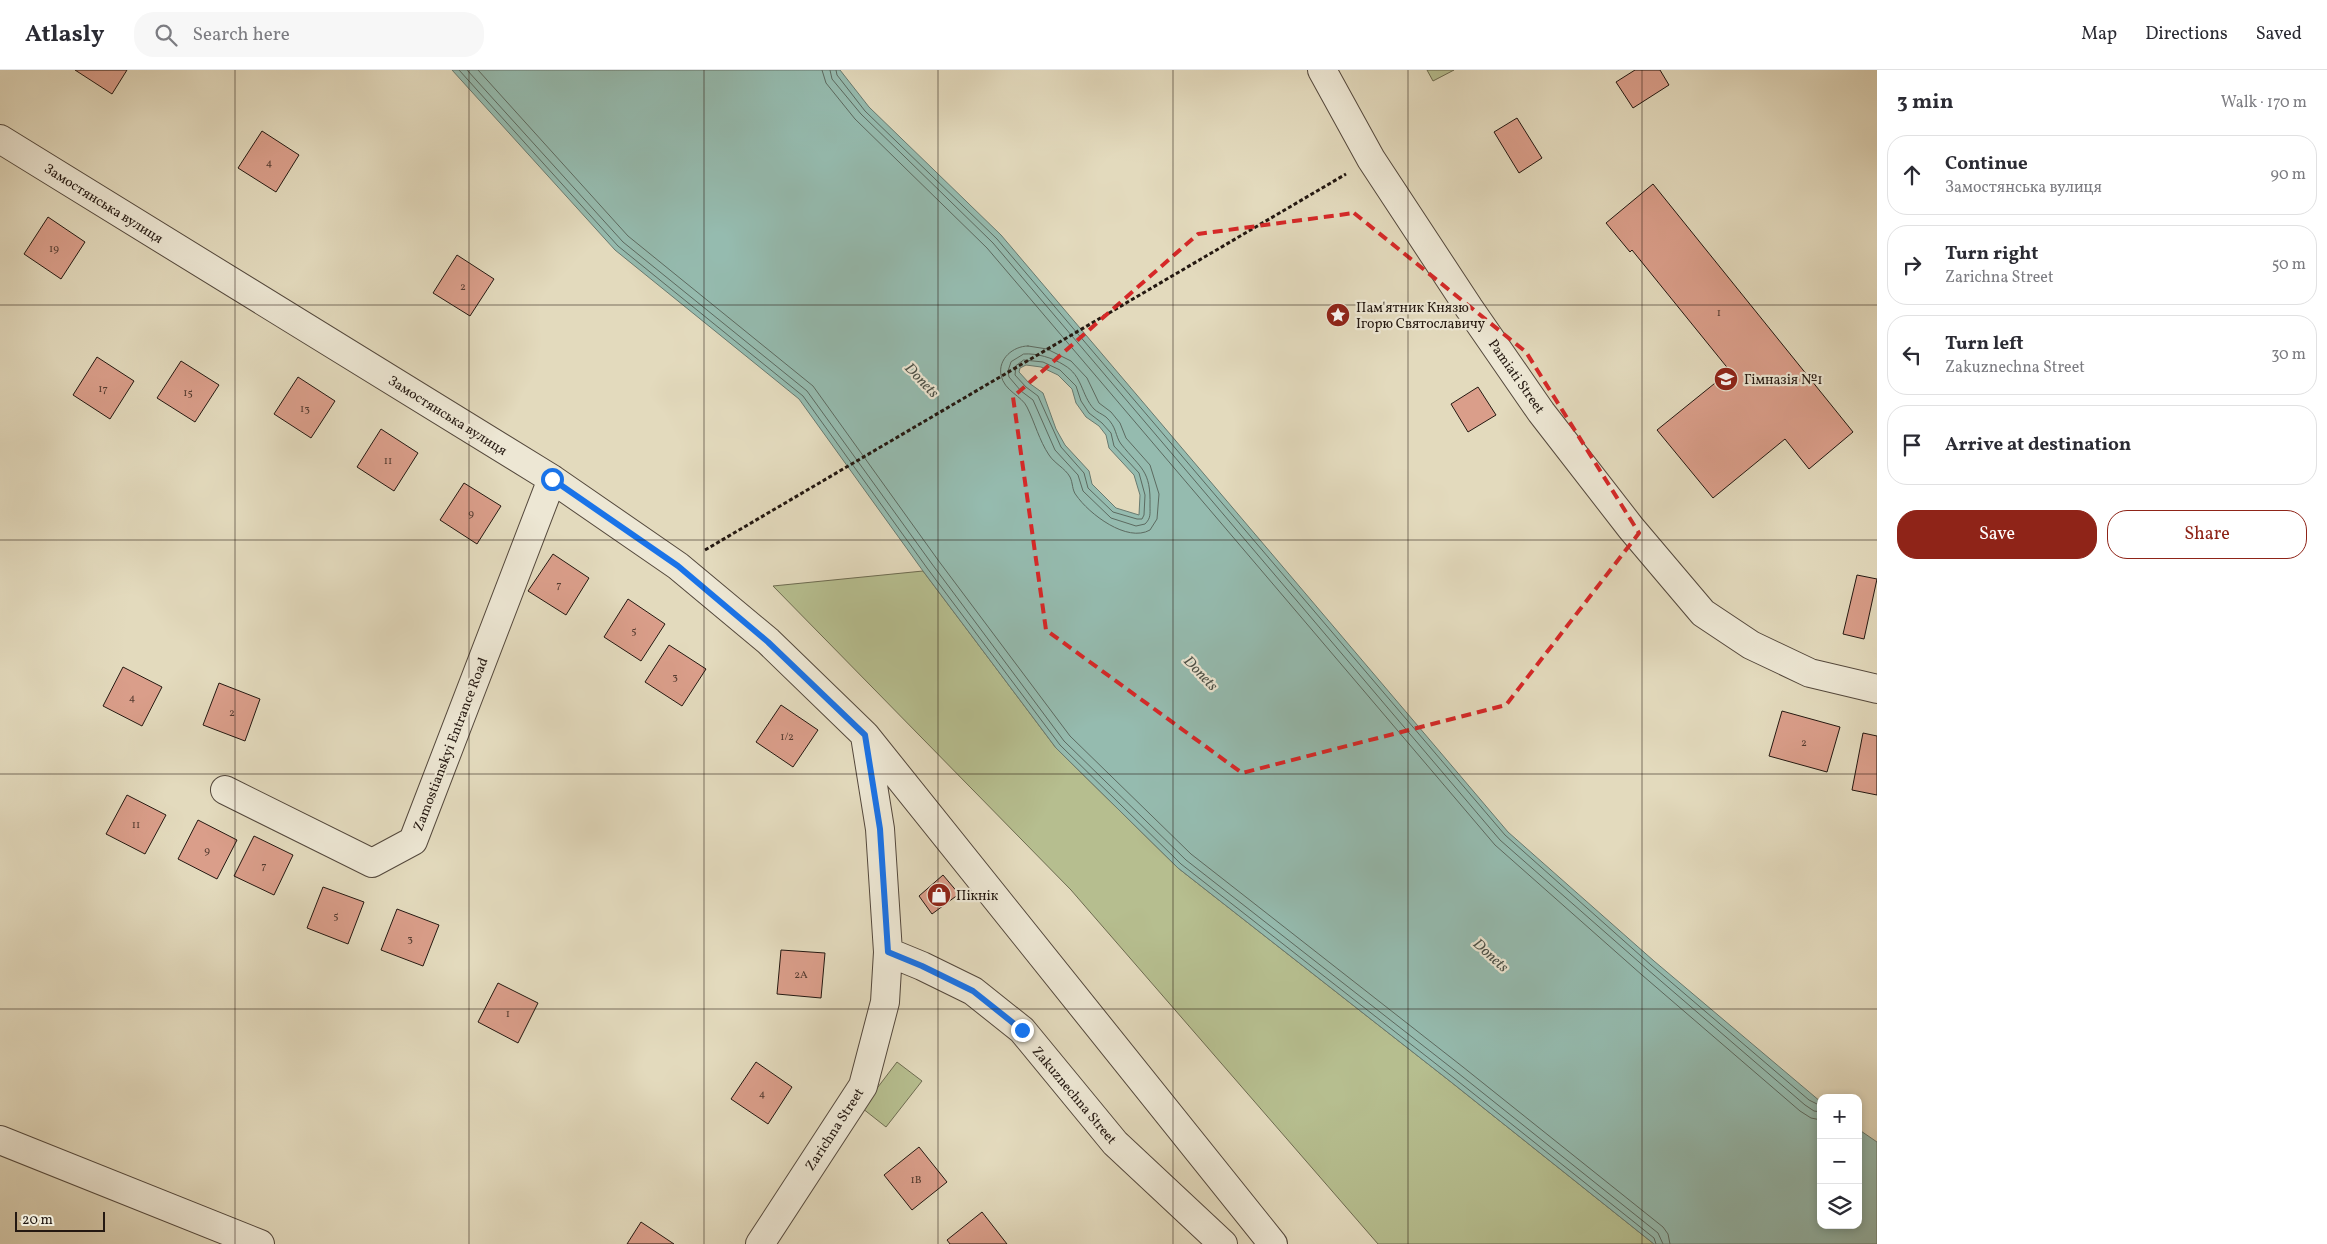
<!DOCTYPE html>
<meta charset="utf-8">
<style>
:root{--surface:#fff;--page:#f7f7f7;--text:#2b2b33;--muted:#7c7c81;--line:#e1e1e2;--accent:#8f2418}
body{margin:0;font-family:Vollkorn,serif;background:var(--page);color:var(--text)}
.controls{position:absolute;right:15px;bottom:15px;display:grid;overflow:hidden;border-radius:10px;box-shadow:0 2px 8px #0003}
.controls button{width:45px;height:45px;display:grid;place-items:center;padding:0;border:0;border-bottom:1px solid var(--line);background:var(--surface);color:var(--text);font:25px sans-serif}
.scale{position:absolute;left:15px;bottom:12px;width:90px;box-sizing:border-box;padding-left:5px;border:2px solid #241811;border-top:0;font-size:14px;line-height:18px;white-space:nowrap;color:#241811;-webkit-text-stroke:4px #ede7d4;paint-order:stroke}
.stop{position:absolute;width:15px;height:15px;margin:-11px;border:4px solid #1a73e8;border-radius:50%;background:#fff}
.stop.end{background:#1a73e8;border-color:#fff;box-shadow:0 1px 5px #0008}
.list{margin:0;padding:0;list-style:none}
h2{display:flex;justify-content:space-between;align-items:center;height:65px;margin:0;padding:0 20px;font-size:21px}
h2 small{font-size:16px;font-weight:400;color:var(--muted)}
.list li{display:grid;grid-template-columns:32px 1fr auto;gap:15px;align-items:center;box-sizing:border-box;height:80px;margin:0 10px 10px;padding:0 10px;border:1px solid var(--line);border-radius:20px}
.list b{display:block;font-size:19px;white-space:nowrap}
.list p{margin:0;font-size:16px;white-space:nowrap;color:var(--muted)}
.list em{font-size:16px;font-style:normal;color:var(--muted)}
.actions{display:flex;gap:10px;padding:15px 20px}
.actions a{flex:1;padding:11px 0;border:1px solid var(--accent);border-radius:20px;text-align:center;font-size:18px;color:var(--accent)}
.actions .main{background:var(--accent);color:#fff}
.icon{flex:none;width:28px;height:28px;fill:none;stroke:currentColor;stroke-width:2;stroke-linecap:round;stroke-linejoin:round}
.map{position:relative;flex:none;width:1877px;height:1174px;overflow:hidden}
header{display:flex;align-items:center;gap:30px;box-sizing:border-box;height:70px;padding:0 25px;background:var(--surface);border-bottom:1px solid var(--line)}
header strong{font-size:24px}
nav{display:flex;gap:28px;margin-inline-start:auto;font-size:18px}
.search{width:350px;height:45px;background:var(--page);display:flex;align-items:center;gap:12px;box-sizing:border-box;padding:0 18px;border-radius:20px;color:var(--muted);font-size:19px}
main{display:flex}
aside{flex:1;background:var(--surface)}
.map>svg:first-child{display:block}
.green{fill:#b6be8f;stroke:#6d6b50}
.water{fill:#95bbaf;stroke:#687a70;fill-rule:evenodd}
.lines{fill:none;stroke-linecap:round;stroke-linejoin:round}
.shore{stroke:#5c6a60;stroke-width:1}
.building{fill:#da9e8a;stroke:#241811}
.minor-casing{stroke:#54483c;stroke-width:30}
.path{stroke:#241811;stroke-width:3;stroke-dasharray:4 2.5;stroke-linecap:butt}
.minor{stroke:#ede7d4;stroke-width:28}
.route{stroke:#1a73e8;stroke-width:6}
.marked{fill:none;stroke:#d62828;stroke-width:4;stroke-dasharray:10 6;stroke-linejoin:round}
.grid{fill:none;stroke:#241811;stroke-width:1;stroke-opacity:0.55}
.labels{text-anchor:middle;stroke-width:4.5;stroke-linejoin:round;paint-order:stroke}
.number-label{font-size:11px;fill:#523a2f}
.street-label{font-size:14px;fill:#241811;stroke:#ede7d4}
.poi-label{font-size:14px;fill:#241811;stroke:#ede7d4;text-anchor:start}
.water-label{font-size:15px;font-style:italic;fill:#4c5148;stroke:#ede7d4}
</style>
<header>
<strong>Atlasly</strong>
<div class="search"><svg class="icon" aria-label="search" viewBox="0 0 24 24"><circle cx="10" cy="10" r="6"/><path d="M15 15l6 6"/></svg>Search here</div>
<nav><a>Map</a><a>Directions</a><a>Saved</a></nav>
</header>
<main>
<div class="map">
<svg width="1877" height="1174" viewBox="0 0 1877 1174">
<rect width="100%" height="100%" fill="#e3dabd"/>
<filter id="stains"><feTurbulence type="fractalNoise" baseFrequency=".004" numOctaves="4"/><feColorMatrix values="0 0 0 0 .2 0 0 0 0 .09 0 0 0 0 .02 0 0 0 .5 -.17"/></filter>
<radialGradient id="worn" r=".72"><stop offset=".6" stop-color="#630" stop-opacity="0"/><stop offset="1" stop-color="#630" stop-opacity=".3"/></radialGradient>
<path class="green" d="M1427 0H1454L1433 11Z
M923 501 1056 678 1178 798 1451 1012 1654 1174H1378L1071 820 773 516Z
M897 992 922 1011 886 1057 862 1038Z"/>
<path class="water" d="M452 0H840L869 37 1001 165 1508 762 1654 891 1821 1032V1155H1858V1059L1877 1072V1174H1654L1451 1012 1178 798 1056 678 923 501 799 329 615 180ZM1026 295 1041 297 1058 305 1072 319 1076 333 1086 347 1099 356 1106 365 1109 378 1134 405 1140 425 1139 445 1116 438 1092 414 1089 401 1065 375 1056 359 1043 323 1029 313 1019 302 1020 298Z"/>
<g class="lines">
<path class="shore" d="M459 0 618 176 803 326 927 498 1060 675 1181 794 1454 1008 1654 1168 1656 1174
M467 0 623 172 807 321 932 494 1064 671 1186 790 1458 1003 1658 1163 1663 1174
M478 0 628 166 813 316 938 490 1070 666 1191 784 1463 997 1663 1157 1668 1164 1670 1174
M822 0 826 13 855 49 987 178 1495 775 1642 905 1800 1041 1811 1048 1821 1050
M830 0 832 9 861 44 993 173 1500 770 1647 899 1805 1035 1814 1041 1821 1042
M836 0 837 5 865 41 997 169 1505 765 1651 895 1809 1030 1821 1036
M1028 276 1047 279 1071 291 1087 308 1099 333 1111 342 1120 353 1126 368 1150 395 1159 424 1157 449 1150 460C1127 473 1089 444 1076 425 1072 420 1073 413 1070 407 1065 398 1055 394 1049 385 1039 370 1035 353 1027 337 1022 326 1004 321 1001 305 998 289 1013 276 1028 276Z
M1024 284C1037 283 1053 288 1064 295 1083 306 1081 325 1094 339 1097 342 1102 344 1106 347 1117 357 1115 366 1121 374 1141 399 1151 400 1150 436 1150 444 1151 448 1145 454L1136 456 1111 448 1083 421 1078 405 1055 380 1033 330 1021 321 1009 307 1008 301 1011 292Z
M1024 290 1043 292 1060 300 1076 316 1081 331 1089 343 1102 353 1111 363 1114 376 1139 403 1145 425 1144 445 1142 449H1137L1113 442 1088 418 1084 403 1061 377 1038 326 1026 317 1015 305 1016 296Z"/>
</g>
<path class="building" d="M75 0H127L112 24Z
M1635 0H1660L1669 15 1633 38 1616 12Z
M1517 48 1542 88 1519 103 1494 62Z
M262 61 299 85 276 122 238 98Z
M1653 114 1853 362 1809 399 1785 369 1713 428 1657 360 1730 301 1632 180 1630 182 1606 153Z
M48 147 85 172 61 209 24 184Z
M457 185 494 209 470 246 433 223Z
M97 287 134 311 110 349 73 325Z
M181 291 219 315 195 352 157 328Z
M298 307 335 331 311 368 274 344Z
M1478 317 1496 345 1468 362 1451 334Z
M381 359 418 383 394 421 357 397Z
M464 413 501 436 477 474 440 450Z
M553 484 589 508 566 545 528 521Z
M1857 505 1877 509 1864 569 1843 564Z
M628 529 665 554 641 591 604 567Z
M669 575 706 599 682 636 645 612Z
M123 597 162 617 142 656 103 636Z
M219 613 260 629 245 671 203 655Z
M781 635 818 660 793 697 756 672Z
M1782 641 1840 657 1827 702 1769 686Z
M1863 663 1877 666V725L1852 720Z
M127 725 166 745 145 784 106 764Z
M198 750 237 770 217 809 178 789Z
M254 766 293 785 274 825 234 806Z
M943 805 959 824 932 844 919 826Z
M323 817 364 832 348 874 307 858Z
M397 839 439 855 423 896 381 880Z
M781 880 825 883 821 928 777 924Z
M498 913 538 933 518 973 478 952Z
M756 992 792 1017 768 1054 731 1029Z
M919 1077 947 1112 912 1140 884 1105Z
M982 1142 1007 1174H950L947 1170Z
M641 1152 674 1174H627Z"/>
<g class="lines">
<g class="minor-casing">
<path id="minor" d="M1322 0 1371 89 1469 238 1541 342 1631 458 1703 543 1751 575 1810 603 1877 619
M0 69 552 409 678 496 768 571 865 665 1273 1174
M225 720 372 793 413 771 552 409
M888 882 922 896 973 921 1022 960 1115 1073 1223 1174
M0 1070 260 1174
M760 1174 863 1016 885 932 888 882 880 759 865 666"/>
</g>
<path class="path" d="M705 480 1346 104"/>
<use href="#minor" class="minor"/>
</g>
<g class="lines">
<path class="route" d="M552 409 678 496 768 572 865 665 880 759 888 882 922 896 973 921 1022 960"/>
</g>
<path class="marked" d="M1354 143 1526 282 1639 463 1506 635 1242 703 1046 560 1013 327 1198 164Z"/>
<path class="grid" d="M235 0V1174M469 0V1174M704 0V1174M938 0V1174M1173 0V1174M1408 0V1174M1642 0V1174M0 235H1877M0 470H1877M0 704H1877M0 939H1877"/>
<defs>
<g id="sight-disc" transform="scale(1.25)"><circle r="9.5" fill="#8f2418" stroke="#ede7d4"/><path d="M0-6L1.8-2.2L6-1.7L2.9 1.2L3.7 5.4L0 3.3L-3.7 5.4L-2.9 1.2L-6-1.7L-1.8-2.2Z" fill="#fff"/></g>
<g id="school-disc" transform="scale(1.25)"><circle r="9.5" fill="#8f2418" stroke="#ede7d4"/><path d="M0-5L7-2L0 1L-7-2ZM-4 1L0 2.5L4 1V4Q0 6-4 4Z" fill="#fff"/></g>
<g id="shop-disc" transform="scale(1.25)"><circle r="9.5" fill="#8f2418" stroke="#ede7d4"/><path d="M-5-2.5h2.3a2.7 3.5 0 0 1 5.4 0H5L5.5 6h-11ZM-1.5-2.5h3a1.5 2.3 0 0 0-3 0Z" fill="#fff"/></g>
</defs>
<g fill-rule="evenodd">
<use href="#sight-disc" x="1338" y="245"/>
<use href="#school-disc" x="1726" y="309"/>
<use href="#shop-disc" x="939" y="825"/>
</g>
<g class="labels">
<g class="number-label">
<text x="269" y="96">4</text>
<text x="54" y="182">19</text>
<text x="463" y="220">2</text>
<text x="1719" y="246">1</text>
<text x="103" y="322">17</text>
<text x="188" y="326">15</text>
<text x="305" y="342">13</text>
<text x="388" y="394">11</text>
<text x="471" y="447">9</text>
<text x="559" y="518">7</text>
<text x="634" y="564">5</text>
<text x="675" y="610">3</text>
<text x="132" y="631">4</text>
<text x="232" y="646">2</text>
<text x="787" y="670">1/2</text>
<text x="1804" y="676">2</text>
<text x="136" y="758">11</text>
<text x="207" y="784">9</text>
<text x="264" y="799">7</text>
<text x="336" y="849">5</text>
<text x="410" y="872">3</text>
<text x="801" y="908">2А</text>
<text x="508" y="947">1</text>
<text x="762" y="1027">4</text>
<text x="916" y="1113">1В</text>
</g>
<g class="street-label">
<text transform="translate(104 133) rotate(32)" y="5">Замостянська вулиця</text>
<text transform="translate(1517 306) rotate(55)" y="5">Pamiati Street</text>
<text transform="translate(448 345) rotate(32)" y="5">Замостянська вулиця</text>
<text transform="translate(450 674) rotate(-69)" y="5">Zamostianskyi Entrance Road</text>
<text transform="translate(1075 1025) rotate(50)" y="5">Zakuznechna Street</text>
<text transform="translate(834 1059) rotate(-57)" y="5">Zarichna Street</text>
</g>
<g class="poi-label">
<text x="1356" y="242">Пам'ятник Князю<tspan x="1356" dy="16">Ігорю Святославичу</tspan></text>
<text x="1744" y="314">Гімназія №1</text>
<text x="956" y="830">Пікнік</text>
</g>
<g class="water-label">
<text transform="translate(922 310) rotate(46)" y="5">Donets</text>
<text transform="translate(1201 603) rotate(46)" y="5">Donets</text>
<text transform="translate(1491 885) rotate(42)" y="5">Donets</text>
</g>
</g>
<rect width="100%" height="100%" filter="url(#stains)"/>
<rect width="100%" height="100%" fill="url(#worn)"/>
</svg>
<div class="controls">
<button>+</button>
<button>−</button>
<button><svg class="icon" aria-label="layers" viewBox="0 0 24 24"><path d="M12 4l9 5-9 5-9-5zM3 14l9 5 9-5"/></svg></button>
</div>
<div class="scale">20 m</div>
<div class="stop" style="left:552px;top:409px"></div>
<div class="stop end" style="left:1022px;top:960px"></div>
</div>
<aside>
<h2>3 min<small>Walk · 170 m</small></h2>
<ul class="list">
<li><svg class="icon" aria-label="ahead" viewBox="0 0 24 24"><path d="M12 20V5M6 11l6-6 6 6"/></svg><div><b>Continue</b><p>Замостянська вулиця</p></div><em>90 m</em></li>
<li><svg class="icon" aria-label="right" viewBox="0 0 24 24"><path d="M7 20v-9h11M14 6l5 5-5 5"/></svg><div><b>Turn right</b><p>Zarichna Street</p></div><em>50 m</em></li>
<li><svg class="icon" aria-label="left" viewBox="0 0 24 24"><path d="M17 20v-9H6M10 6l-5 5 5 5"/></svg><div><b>Turn left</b><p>Zakuznechna Street</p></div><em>30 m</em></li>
<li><svg class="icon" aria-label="arrive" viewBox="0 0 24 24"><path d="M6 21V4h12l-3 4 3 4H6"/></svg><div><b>Arrive at destination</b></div></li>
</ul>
<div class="actions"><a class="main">Save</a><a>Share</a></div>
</aside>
</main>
